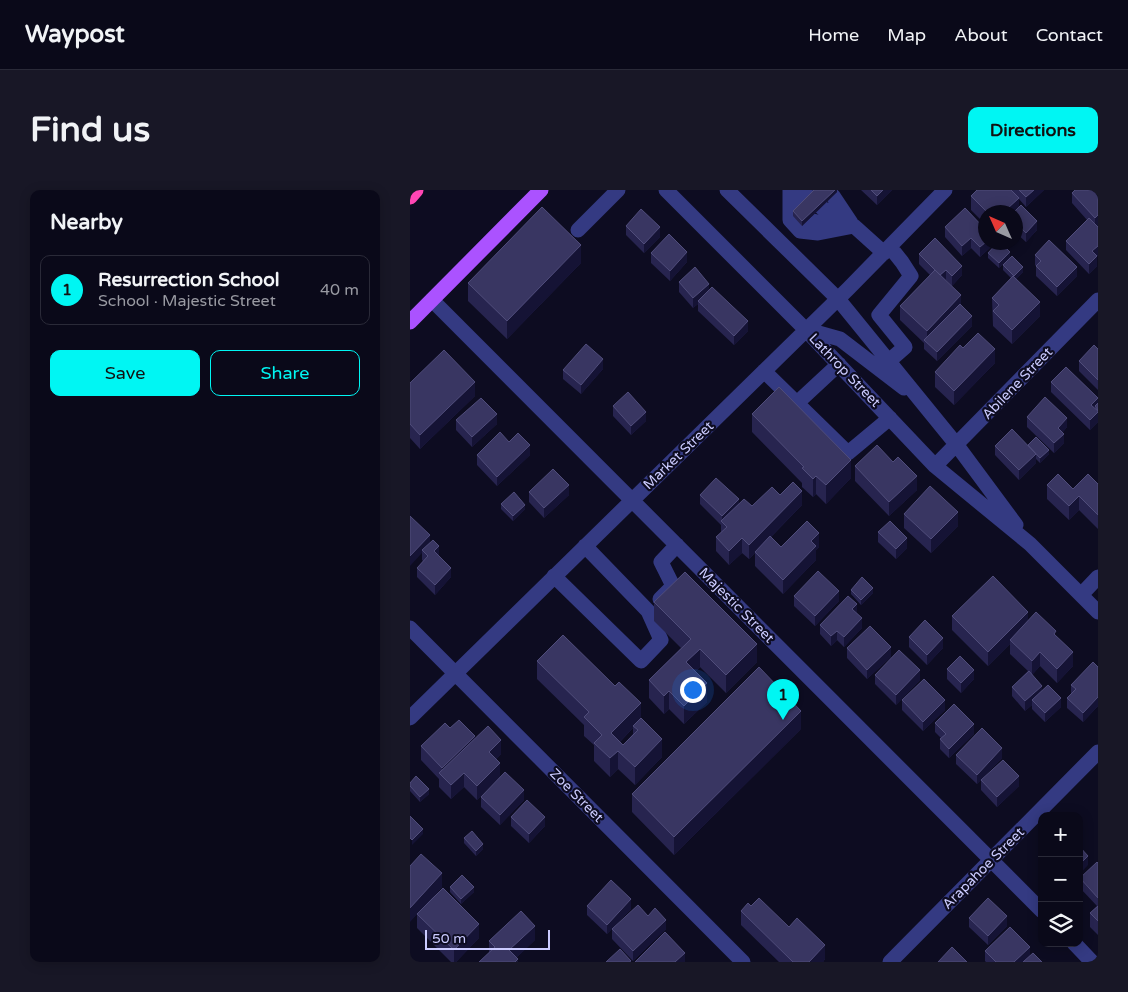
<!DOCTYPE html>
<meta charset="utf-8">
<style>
:root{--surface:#0a0919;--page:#181726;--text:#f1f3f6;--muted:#999aa2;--line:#2a2a38;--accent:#00f6f3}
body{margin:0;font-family:"Varela Round",sans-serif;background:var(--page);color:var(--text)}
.controls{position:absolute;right:15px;bottom:15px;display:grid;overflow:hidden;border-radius:10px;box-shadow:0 2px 12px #0003}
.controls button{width:45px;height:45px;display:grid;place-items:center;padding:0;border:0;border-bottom:1px solid var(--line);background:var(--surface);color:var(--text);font:25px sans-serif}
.compass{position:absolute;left:568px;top:15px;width:45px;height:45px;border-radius:50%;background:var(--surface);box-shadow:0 2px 12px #0003;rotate:315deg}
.scale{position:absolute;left:15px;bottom:12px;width:125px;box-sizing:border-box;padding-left:5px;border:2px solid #cbcbff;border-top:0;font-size:14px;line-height:18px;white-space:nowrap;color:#cbcbff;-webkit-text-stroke:4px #0d0c21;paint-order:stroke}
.you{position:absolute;left:282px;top:499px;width:18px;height:18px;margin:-12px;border:4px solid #fff;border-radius:50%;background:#1a73e8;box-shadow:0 0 0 8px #1a73e833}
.badge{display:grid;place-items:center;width:32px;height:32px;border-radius:50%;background:var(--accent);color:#111;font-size:16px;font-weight:700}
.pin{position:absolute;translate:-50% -41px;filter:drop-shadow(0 1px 2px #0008)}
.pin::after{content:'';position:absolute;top:26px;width:18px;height:15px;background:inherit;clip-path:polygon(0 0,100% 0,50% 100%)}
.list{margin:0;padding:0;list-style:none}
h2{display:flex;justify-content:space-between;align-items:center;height:65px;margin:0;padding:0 20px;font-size:21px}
h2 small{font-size:16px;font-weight:400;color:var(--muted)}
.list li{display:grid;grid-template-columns:32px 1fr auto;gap:15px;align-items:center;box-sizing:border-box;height:70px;margin:0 10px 10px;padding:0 10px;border:1px solid var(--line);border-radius:10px}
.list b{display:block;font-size:19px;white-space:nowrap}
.list p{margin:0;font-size:16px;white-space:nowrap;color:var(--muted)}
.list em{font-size:16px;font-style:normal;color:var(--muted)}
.actions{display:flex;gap:10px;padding:15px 20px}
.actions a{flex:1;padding:11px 0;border:1px solid var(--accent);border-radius:10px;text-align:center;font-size:18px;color:var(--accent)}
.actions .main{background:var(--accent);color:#111}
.icon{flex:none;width:28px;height:28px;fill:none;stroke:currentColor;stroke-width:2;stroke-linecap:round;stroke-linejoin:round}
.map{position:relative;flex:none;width:688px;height:772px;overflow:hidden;border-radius:10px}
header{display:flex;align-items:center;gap:30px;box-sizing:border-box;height:70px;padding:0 25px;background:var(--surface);border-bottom:1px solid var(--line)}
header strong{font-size:24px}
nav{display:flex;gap:28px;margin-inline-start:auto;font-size:18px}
.intro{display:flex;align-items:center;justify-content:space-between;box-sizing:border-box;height:120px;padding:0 30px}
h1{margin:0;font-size:35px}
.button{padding:12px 22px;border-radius:10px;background:var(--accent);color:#111;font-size:18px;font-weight:700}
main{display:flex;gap:30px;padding:0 30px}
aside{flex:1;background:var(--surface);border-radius:10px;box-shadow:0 2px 12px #0003}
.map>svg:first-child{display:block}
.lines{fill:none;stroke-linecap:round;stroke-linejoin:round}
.minor{stroke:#343a82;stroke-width:15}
.major{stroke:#ab52ff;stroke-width:15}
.highway{stroke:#ff46b4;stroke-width:15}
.wall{fill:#27244f;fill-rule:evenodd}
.shaded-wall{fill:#151335}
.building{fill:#393662;stroke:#504d7b}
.labels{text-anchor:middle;stroke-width:4.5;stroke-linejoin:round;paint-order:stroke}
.street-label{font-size:14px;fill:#cbcbff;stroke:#0d0c21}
</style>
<header>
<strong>Waypost</strong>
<nav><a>Home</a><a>Map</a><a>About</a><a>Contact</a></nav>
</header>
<div class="intro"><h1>Find us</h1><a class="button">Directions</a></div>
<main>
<aside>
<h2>Nearby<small></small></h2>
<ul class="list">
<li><span class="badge">1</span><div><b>Resurrection School</b><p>School · Majestic Street</p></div><em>40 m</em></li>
</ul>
<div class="actions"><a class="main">Save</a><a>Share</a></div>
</aside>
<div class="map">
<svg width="688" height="772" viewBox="0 0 688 772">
<rect width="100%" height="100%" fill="#0d0c21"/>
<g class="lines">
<path class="minor" d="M256 0 396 140 525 276 620 354 688 422
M317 0 428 109 546 254 606 335
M380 0V30L390 41 408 43 444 36 474 63
M387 0 401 8 412 18 436 32
M417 0 423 6 441 33
M387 14C394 35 411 32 430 35
M168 40 208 0
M22 110 632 721
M398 140 430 149 494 198
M479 171 495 157 469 125 501 86 492 72 480 57
M354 181 438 263 480 228
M387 213 429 174
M525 276 688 110
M144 386 231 471 251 450 238 421 175 356
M671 405 688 387
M250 409 263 396 251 372 267 355
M0 438 333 772
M0 528 438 99 535 0
M664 753 682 772
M480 772 688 562"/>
<path class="major" d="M0 132 131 0"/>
<path class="highway" d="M0 7 6 0"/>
</g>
<path class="wall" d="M427 0V2L392 36 383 26V21Z
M451 0H482L467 15Z
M567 0H634L616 17 609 9V17L627 40 616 52 606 43V22H576V35L561 20V6Z
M688 0V35L687 36 688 37V65L687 66V76L679 84 656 60V51L677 30 662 13V3Z
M216 36 250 47 234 63 216 45Z
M535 37 582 52V56L570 67 561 58 552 66 535 47Z
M241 63 277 72 260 91 241 73Z
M578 63 600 67 589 78 578 68Z
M509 64 552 85 542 96 536 90H535L551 115 562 136 527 171 514 159V153L490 130V116L520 85 509 74Z
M625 65 667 86 647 106 626 86V76L625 75Z
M171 73 97 149 58 111V93Z
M593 75 613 82 606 89 630 126 602 154 583 136 582 108 601 88 593 80Z
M269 92 299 99 338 141 324 155 288 121V114L283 118 269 102Z
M553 158 585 173 544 215 525 197V182Z
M688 159V200L669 181V171Z
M193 179 171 204 153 189V180Z
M641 192 688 213V232L680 240 641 202Z
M0 193 65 206 10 259 0 248Z
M203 216 236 231 221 245 203 226Z
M342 224 441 288 416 314 406 304 403 307 392 297V293L342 242Z
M617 227 657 237 652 243 654 253 644 263 617 237Z
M46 230 87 234 62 257 46 240Z
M99 252 120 265 87 296 67 275V265Z
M618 255 639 264 630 273 626 269V273L609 290 585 265V256Z
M445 276 507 300 479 326 445 291Z
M688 294V339L669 320 659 330 637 309V295L663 299Z
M119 302 159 305 134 328 119 312Z
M290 305 329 314 342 316 370 305 392 315 361 347 371 357H409L406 360V370L373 404 345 376V363L339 369 332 363 319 375 306 361V347L311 343V335L290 314Z
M91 314 115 319 103 331 91 319Z
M494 324 548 336 521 363 494 338Z
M0 326 29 366 41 387 25 405 7 387V378L13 371 12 370V363Z
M468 342 497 358 486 369 468 352Z
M441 400 463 403 451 415 441 404Z
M384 406 429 411 405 436 384 416Z
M244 412 347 472 316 503 290 477 285 482 297 512 274 534 259 519 254 524 239 508V490L271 458 244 431Z
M447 423 452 438 434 457 427 450 421 456 410 444V435Z
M542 426 618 430 646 446 663 476 647 493 630 476 622 485 632 500 651 517 635 532 622 519V515L615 521 602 506V497L618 481 600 464V454L578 476 542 440Z
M499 447 533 458 517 475 499 457Z
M437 458 481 467 457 489 437 468Z
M127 471 231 529 252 567 225 595 208 579 200 587 184 571V555L174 546V535L127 489ZM223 538V544L213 555 210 552Z
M688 477V516L673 532 657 518V508L661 505V495Z
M537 479 564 489 551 503 537 489Z
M465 485 510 490 486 515 465 494Z
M492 510 535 520 513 541 492 520Z
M525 533 564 544 539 568 530 559V549L531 548 525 542Z
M40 538 65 548 91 564 86 569 90 587 67 610 54 597 41 609 29 597V589L11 570V556Z
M391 539 264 665 222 622V604Z
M546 565 592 568 567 594 546 574Z
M571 590 609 596 587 617 571 600Z
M0 593 19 604 10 612 0 601Z
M71 607 114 610 90 635 71 617Z
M101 627 135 636 119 653 101 636Z
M54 648 73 659 66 666 54 653Z
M688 673V745L680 737V723L687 716 670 698V688Z
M0 676 32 697 10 722 69 748 46 772H41L7 738V724L0 731Z
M40 697 64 702 51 714 40 702Z
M177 716 221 719 197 744 177 725Z
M331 721 379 737 415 769 413 772H369L331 735Z
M238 726 256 739 223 771 202 749V739Z
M559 728 597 736 578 755 559 737Z
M125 750 106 768 108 772 79 762V751Z
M575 761 620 766 632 772H576L575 771Z"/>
<path class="shaded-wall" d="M425 0H427V2L392 36V31Z
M473 0H482L467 15V6Z
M624 0H634L616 17V7Z
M609 8V22H597V19Z
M688 25V35L685 38V28Z
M627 31V40L616 52V43Z
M250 37V47L234 63V54Z
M561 48V58L552 66V56Z
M576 52H582V56L570 67V57Z
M171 55V73L97 149V131Z
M688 56V65L682 71V61Z
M277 62V72L260 91V81Z
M600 62V67L589 78V73Z
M687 66V76L679 84V74Z
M552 76V85L542 96V86Z
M613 77V82L604 91V86Z
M667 77V86L647 106V97Z
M536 80V90L530 95V86Z
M299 94V103L288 111V114L283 118V108Z
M551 105V119L517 152V141Z
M630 112V126L602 154V140Z
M562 126V136L527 171V162Z
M338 131V141L324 155V146Z
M585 159V173L544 215V201Z
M193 169V179L171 204V195Z
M65 192V206L10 259V245Z
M688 208V217L685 216V220L681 215Z
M236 222V231L221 245V236Z
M688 222V232L680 240V230Z
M87 224V234L62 257V247Z
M657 228V237L648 248V238Z
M654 244V253L644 263V253Z
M120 255V265L87 296V287Z
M639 260V264L630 273V268Z
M626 264V273L609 290V280Z
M441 270V288L416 314V295Z
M406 286V304L403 307V289Z
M507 286V300L479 326V312Z
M159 295V305L134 328V318Z
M392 301V315L339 369V355Z
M669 306V320L659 330V316Z
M329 309V319L312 332V326Z
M115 315V319L103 331V326Z
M548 322V336L521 363V349Z
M409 343V357L406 360V370L373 404V390L401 351Z
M20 345V355L12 360V363L0 376V366Z
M332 348V363L319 375V361Z
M497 348V358L486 369V359Z
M29 356V366L24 361Z
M41 378V387L25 405V395Z
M463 398V403L451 415V410Z
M429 401V411L405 436V426Z
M447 414V424L442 419Z
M618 422V436L600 450V454L578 476V462Z
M452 428V438L434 457V447Z
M427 441V450L421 456V446Z
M533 448V458L517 475V465Z
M347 454V472L316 503V485Z
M481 457V467L457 489V480Z
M290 459V477L276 491V472Z
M630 462V476L622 485V471Z
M663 462V476L647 493V479Z
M510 480V490L486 515V505Z
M564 480V489L551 503V493Z
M297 493V512L274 534V516Z
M632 496V505L622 510V515L615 521V511Z
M259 501V519L254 524V506Z
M688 507V516L673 532V523Z
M651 508V517L635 532V523Z
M535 510V520L513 541V532Z
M231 513V531L223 536V538L201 561V543Z
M391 521V539L264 665V647Z
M564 534V544L539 568V559Z
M65 546V560L32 586V578Z
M252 549V567L225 595V577Z
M91 550V564L79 576V562Z
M592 558V568L567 594V585Z
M208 561V579L200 587V568Z
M90 573V587L67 610V596Z
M54 583V597L41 609V595Z
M609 586V596L587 617V607Z
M19 599V604L10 612V607Z
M114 600V610L90 635V625Z
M135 627V636L119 653V644Z
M13 639V644L2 655V650Z
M73 654V659L66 666V661Z
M678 666V675L669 685V675Z
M32 683V697L0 732V718Z
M64 697V702L51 714V709Z
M221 709V719L197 744V735Z
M597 726V736L578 755V746Z
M256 730V739L223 771V761Z
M69 734V748L46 772H44V760Z
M125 736V750L102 772 99 760Z
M415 755V769L413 772H399Z
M620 757V767L614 772H604Z
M275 763V772H265Z"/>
<path class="building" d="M404 0H425L392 31 383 21Z
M461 0H473L467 6Z
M567 0H601L609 8 597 19 601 22H577L561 6Z
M609 0H624L616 7Z
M665 0H688V25L685 28 662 3Z
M611 15 627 31 616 43 606 33 608 30 606 28V22H604Z
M132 17 171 55 97 131 58 93Z
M555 18 576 40V52L570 57 561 48 552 56 535 37Z
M231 19 250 37 234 54 216 36Z
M679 28 688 37V56L682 61 687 66 679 74 656 51Z
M259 44 277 62 260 81 241 63Z
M525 48 552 76 542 86 536 80 530 85 509 64Z
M639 50 667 77 647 97 626 76 631 71 625 65Z
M588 52H590L600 62 589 73 578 63Z
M602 66 613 77 604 86 593 75Z
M285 77 299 94 283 108 269 92Z
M525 80 551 105 517 141 490 116Z
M603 86 630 112 602 140 583 121 589 115 582 108Z
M302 97 338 131 324 146 288 111Z
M550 114 562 126 527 162 514 150Z
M568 143 585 159 544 201 525 182 550 155 553 158Z
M176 154 193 169 171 195 153 180Z
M684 155 688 159V190L669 171Z
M34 160 65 192 10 245 0 234V193Z
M656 177 688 208 681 215 688 221V222L680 230 641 192Z
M369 197 441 270 416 295 406 286 403 289 392 278 394 277 342 224Z
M218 202 236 222 221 236 203 216Z
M635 207 657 228 648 238 654 244 644 253 617 227Z
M71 208 87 224 62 247 46 230Z
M688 213V220L685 216Z
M602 239 626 264 609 280 585 256Z
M90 242 99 252 108 243 120 255 87 287 67 265Z
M626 247 639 260 630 268 618 255Z
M467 255 483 272 488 267 507 286 479 312 445 276Z
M143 279 159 295 134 318 119 302Z
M648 284 663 299 678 284 688 294V325L669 306 659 316 637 295Z
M306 288 329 309 312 326 290 305Z
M383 292 392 301 339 355 332 348 319 361 306 347 317 337 311 331 334 309 342 316 362 297 370 305Z
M520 296 548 322 521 349 494 324Z
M104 302 115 315 103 326 91 314Z
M0 326 20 345 0 366Z
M397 331 409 343 401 351 406 356 373 390 345 362 360 346 371 357Z
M480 331 497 348 486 359 468 342Z
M23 350 29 356 24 361 41 378 25 395 7 378 18 366 12 360Z
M408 381 429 401 405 426 384 406Z
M275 382 347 454 316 485 290 459 276 472 297 493 274 516 259 501 254 506 239 490 281 449 244 412Z
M583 386 618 422 578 462 542 426Z
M452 387 463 398 451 410 441 400Z
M438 406 447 414 442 419 452 428 434 447 427 441 421 446 410 435Z
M626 422 646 441 644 444 663 462 647 479 630 462 622 471 600 450Z
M515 430 533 448 517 465 499 447Z
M460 436 481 457 457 480 437 458Z
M153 445 205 496 209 492 231 513 201 543 213 555 228 540 223 536 231 528 252 549 225 577 208 561 200 568 184 553 192 545 174 527 179 522 127 471Z
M489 460 510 480 486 505 465 485Z
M550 466 564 480 551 493 537 479Z
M683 472 688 477V507L673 523 657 508 666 499 661 495Z
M349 477 391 521 264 647 222 604Z
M619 481 632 496 615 511 602 497Z
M514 489 535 510 513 532 492 510Z
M638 495 651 508 635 523 622 510Z
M544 514 564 534 539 559 530 549 536 544 525 533Z
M49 530 65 546 32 578 11 556 35 533 40 538Z
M78 536 91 550 79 562 90 573 67 596 54 583 41 595 29 583Z
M572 538 592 558 567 585 546 565Z
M593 570 609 586 587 607 571 590Z
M95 582 114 600 90 625 71 607Z
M6 586 19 599 10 607 0 596V593Z
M117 610 135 627 119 644 101 627Z
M0 626 13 639 2 650 0 648Z
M62 641 73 654 66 661 54 648Z
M669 656 678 666 669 675Z
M11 664 32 683 0 718V676Z
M687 672 688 673V708L670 688Z
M52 685 64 697 51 709 40 697Z
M201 690 221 709 197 735 177 716Z
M33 698 69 734 44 760 7 724Z
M349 708 379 737 387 728 415 755 399 772H383L331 721 338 713 341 716Z
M578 708 597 726 578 746 559 728Z
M228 715 238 726 245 718 256 730 223 761 202 739Z
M688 716V731L680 723Z
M111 721 125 736 99 760 108 769 105 772H69L85 757 79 751Z
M600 737 620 757 604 772H586L575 761Z
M255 742 275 763 265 772H225Z
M542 757 557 772H528Z
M210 759 221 771 219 772H196Z
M623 763 632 772H613Z"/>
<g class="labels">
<g class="street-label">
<text transform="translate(435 180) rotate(46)" y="5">Lathrop Street</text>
<text transform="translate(607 193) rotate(-46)" y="5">Abilene Street</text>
<text transform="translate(268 265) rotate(-44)" y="5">Market Street</text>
<text transform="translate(327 415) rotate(45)" y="5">Majestic Street</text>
<text transform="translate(167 605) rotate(45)" y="5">Zoe Street</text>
<text transform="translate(573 678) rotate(-45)" y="5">Arapahoe Street</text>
</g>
</g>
</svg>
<div class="controls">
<button>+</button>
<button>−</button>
<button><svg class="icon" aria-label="layers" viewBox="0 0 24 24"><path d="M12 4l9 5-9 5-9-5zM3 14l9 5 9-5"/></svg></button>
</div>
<svg class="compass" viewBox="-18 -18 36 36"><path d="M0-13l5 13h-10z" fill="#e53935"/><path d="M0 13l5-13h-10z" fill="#999aa2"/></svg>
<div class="scale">50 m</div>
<div class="you"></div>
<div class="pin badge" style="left:373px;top:530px">1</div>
</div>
</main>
